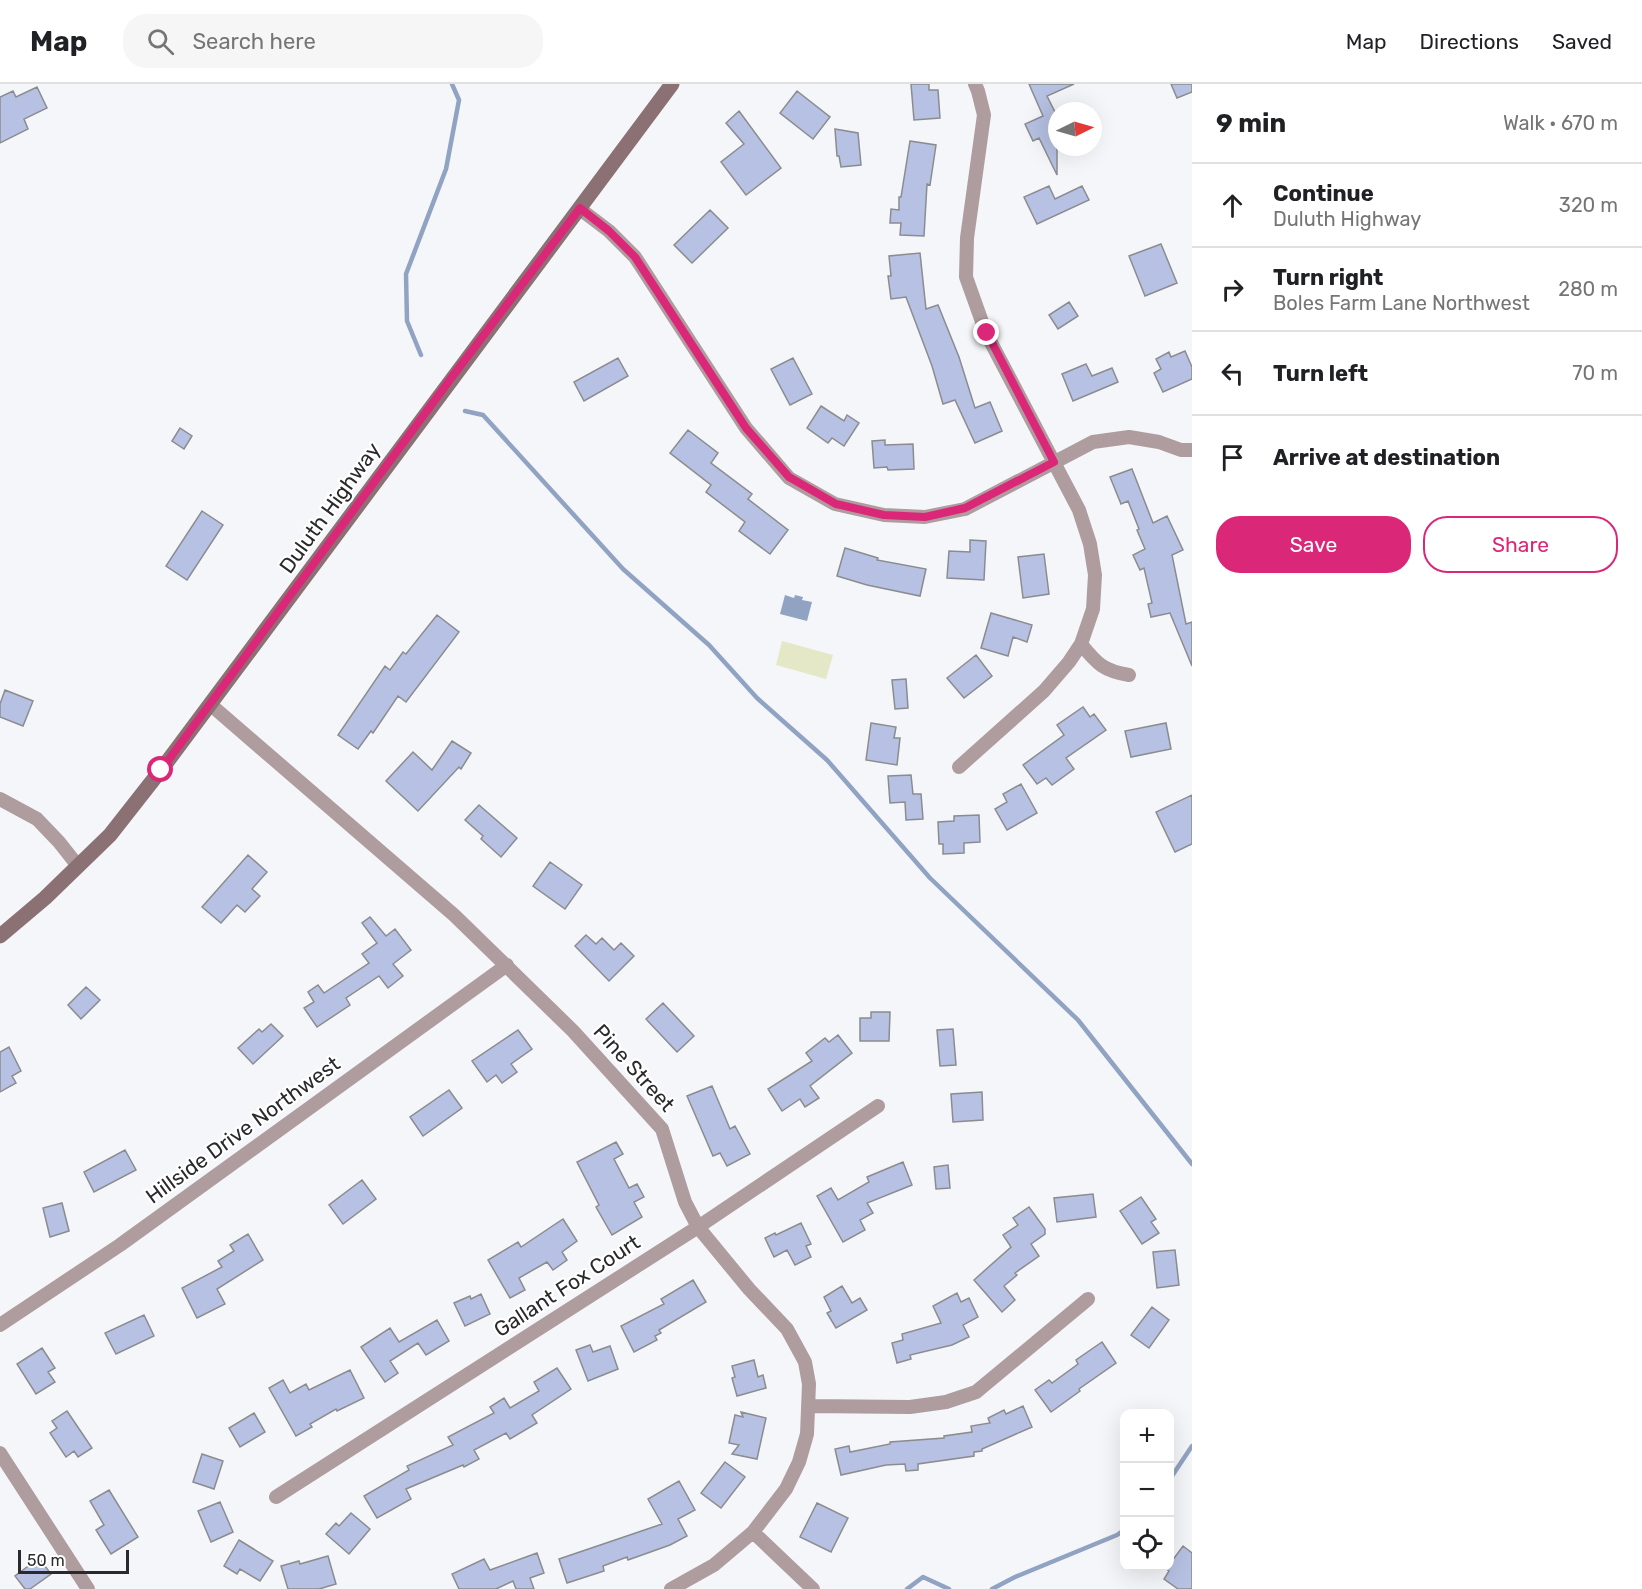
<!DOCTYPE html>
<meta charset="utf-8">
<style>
:root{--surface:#fff;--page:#f6f6f6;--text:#202124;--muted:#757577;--line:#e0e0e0;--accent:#db2777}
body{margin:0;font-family:Rubik,sans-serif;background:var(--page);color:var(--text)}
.controls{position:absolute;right:18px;bottom:18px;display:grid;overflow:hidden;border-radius:12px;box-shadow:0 6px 24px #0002}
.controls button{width:54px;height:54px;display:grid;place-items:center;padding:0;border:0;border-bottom:2px solid var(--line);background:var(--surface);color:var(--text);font:30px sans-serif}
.compass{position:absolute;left:1048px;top:18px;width:54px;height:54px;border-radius:50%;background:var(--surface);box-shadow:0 6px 24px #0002;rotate:85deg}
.scale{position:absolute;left:18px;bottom:15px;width:111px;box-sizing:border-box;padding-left:6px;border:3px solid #2a2a2c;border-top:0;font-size:16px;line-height:21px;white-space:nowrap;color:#2a2a2c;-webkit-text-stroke:4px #fff;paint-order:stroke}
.stop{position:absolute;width:18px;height:18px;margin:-14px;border:4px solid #db2777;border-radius:50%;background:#fff}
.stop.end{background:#db2777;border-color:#fff;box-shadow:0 2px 6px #0008}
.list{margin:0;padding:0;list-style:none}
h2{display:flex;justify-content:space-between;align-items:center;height:78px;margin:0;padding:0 24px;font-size:26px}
h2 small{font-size:20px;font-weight:400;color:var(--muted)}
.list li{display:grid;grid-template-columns:39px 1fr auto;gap:18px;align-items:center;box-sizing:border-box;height:84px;padding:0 24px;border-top:2px solid var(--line)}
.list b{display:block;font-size:22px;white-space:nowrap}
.list p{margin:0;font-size:20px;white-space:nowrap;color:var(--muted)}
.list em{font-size:20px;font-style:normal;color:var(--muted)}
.actions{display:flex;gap:12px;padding:18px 24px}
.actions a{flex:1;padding:14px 0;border:2px solid var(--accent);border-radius:24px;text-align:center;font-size:21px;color:var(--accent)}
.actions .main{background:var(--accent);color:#fff}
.icon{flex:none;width:33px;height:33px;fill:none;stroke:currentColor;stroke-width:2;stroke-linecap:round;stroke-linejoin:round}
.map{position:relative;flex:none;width:1192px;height:1505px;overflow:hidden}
header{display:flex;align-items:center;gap:36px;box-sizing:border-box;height:84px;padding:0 30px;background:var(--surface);border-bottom:2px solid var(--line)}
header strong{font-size:28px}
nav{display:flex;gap:33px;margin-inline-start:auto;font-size:21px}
.search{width:420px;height:54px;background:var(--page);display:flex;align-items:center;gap:15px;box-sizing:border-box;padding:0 21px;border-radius:24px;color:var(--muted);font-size:22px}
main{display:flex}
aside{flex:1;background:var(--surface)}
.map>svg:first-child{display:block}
.green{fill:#e5e8c6}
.water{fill:#91a3c2}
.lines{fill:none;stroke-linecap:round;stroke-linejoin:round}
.stream{stroke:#91a3c2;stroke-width:4.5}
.building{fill:#b7c1e3;stroke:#8b8c8f;stroke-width:1.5}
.minor{stroke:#af9c9e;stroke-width:14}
.secondary{stroke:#8c7174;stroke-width:15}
.route{stroke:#db2777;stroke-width:8}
.labels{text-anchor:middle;stroke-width:4.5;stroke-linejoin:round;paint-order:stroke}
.street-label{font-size:21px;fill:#2a2a2c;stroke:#fff}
</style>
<header>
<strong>Map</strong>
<div class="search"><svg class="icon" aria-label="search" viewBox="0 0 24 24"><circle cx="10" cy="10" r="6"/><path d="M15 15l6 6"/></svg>Search here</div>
<nav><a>Map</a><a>Directions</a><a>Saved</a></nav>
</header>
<main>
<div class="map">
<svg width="1192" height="1505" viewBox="0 0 1192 1505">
<rect width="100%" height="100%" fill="#f4f6f9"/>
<path class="green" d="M782 557 833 571 826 595 776 581Z"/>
<path class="water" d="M785 511 794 514 795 511 803 513 802 516 812 518 807 537 780 530Z"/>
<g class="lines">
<path class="stream" d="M421 271 407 237 406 190 446 85 459 16 452 0
M465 327 483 331 623 485 709 561 757 614 827 676 930 794 1078 936 1192 1080
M1170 1395 1192 1362
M907 1505 923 1493 949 1505
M992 1505 1015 1493 1117 1451 1124 1446"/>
</g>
<path class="building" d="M911 0H929V6H938L940 34 914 36Z
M1029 0H1074L1047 12 1057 32V91L1039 54 1033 57 1025 40 1043 32Z
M1171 0H1192V8L1177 14Z
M37 3 47 24 24 35 28 45 0 59V13L13 7 16 13Z
M797 7 830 33 813 55 780 29Z
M739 27 781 84 746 111 721 78 744 60 726 39Z
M835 45 858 49 861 81 841 83 839 72H837Z
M910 57 936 61 930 101 927 100 924 152 900 151 901 139H890L891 125 899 126V113H901Z
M1049 102 1055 115 1082 102 1089 116 1037 140 1024 113Z
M710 126 728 144 692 179 674 161Z
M1161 160 1177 199 1145 212 1129 172Z
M920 169 926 225 938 221 959 273 975 324 990 318 1002 347 975 359 955 316 943 320 932 282 906 213 891 215 888 192H891L889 172Z
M1069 218 1078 232 1058 245 1049 231Z
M1185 267 1192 283V295L1163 308 1154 289 1161 285 1156 275 1169 268 1171 273Z
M618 274 628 292 584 317 574 298Z
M793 274 812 310 790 321 771 285Z
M1086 280 1092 292 1112 284 1118 298 1073 317 1062 290Z
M821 322 844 337 847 331 859 339 844 362 832 354 828 359 807 344Z
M180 344 192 352 184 365 172 357Z
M688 346 718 369 711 379 752 410 748 415 788 446 770 470 739 447 745 438 706 408 711 401 670 369Z
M885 356V361L913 360 914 385 888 386 887 383 874 384 872 357Z
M1132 385 1153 439 1167 432 1183 466 1172 471 1186 540 1192 538V582L1170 529 1151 533 1148 520 1152 519 1144 484 1140 486 1133 471 1145 465 1137 446 1139 445 1128 417 1121 420 1110 393Z
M202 427 223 441 187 496 166 482Z
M970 456 986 457 984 496 947 494 949 467 970 468Z
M845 464 878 474 877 476 926 485 920 512 867 501 837 492Z
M1044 470 1049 510 1023 514 1018 473Z
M991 529 1032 541 1027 558 1013 553 1008 572 981 564Z
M437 531 459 548 406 618 398 612 373 649 371 647 358 665 338 651 385 582 390 586 403 568 406 570Z
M976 571 992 592 964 614 947 594Z
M906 595 908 624 895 625 892 596Z
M5 606 33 617 23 642 0 633V620Z
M1083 623 1090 633 1094 630 1106 646 1066 674 1074 685 1052 701 1046 694 1037 700 1023 681 1064 651 1057 641Z
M871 639 896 643 894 654H900L897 681 866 676Z
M1166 639 1171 665 1131 673 1125 647Z
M452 657 471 669 461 685 459 683 418 727 386 697 413 668 432 686Z
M911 691 913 710H921L923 735 906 736 905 718 890 719 888 692Z
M1021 700 1037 729 1007 746 995 725 1007 718 1003 710Z
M1192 711V760L1175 768 1156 728Z
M479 721 517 754 501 773 481 755 483 752 465 736Z
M979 731 980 758 964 759V769L943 770V760H939L938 738 954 737V732Z
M248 771 267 788 252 805 260 812 245 828 237 821 221 839 202 823Z
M550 778 582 801 565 825 533 802Z
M370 833 386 852 395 845 411 866 393 880 403 892 388 904 379 892 346 914 350 921 317 943 304 924 314 918 308 908 318 901 324 909 369 879 362 870 377 859 362 839Z
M586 851 596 860 602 854 614 866 621 859 634 872 609 897 575 862Z
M86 903 100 916 81 935 68 921Z
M663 919 694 952 677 968 646 935Z
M871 928H890L889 957H860V934H871Z
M271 940 283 952 253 980 238 964 259 945 262 948Z
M953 945 956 981 940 982 937 946Z
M518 946 532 965 511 980 517 988 502 999 496 991 487 998 472 977Z
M838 951 852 969 810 1002 819 1014 805 1023 800 1015 782 1027 768 1005 812 977 806 969 825 954 829 958Z
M9 963 21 987 12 992 16 999 0 1008V968Z
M712 1002 730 1045 735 1042 750 1070 727 1082 720 1069 713 1072 687 1012Z
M449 1006 462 1024 423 1052 410 1033Z
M982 1008 983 1036 953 1038 951 1010Z
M616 1058 623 1070 614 1075 629 1104 637 1100 644 1113 634 1118 642 1133 612 1151 596 1123 599 1121 577 1078Z
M125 1066 136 1086 94 1108 84 1088Z
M903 1078 912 1101 867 1119 873 1129 860 1136 865 1146 843 1158 817 1112 831 1104 838 1116 869 1098 867 1093Z
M948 1081 950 1104 936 1105 934 1083Z
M362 1096 376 1115 343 1140 329 1121Z
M1093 1110 1096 1133 1057 1138 1054 1114Z
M1141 1113 1156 1135 1151 1138 1159 1149 1142 1160 1120 1127Z
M62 1119 69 1147 50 1153 43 1124Z
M1029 1123 1045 1145V1150L1031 1160 1039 1172 1015 1189 1017 1191 1004 1202 1015 1216 1002 1228 974 1196 1011 1163 1003 1151 1018 1141 1013 1134Z
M563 1135 577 1157 562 1168 567 1176 553 1186 547 1178 519 1194 525 1206 510 1214 488 1176 518 1158 521 1163Z
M801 1139 811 1160 806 1162 811 1173 795 1181 787 1166 774 1173 765 1154 775 1149 776 1151Z
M248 1150 263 1176 217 1205 225 1220 197 1234 182 1204 222 1183 218 1177 234 1167 230 1161Z
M1175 1166 1179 1201 1157 1204 1153 1168Z
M693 1196 706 1218 659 1246 661 1249 655 1252 657 1256 634 1268 621 1242 664 1220 661 1215Z
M842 1202 852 1219 860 1214 867 1226 836 1244 827 1229 831 1227 824 1213Z
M957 1209 961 1218 969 1214 978 1233 963 1241 969 1253 952 1261 910 1271 911 1275 897 1279 892 1259 903 1256 902 1250 941 1239 933 1222Z
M481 1210 490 1230 465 1242 454 1219 470 1212 471 1215Z
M1152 1223 1169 1236 1149 1264 1131 1251Z
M144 1231 154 1252 116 1270 105 1249Z
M437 1236 449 1257 426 1271 418 1259 390 1277 398 1289 385 1298 361 1263 390 1244 399 1258Z
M1102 1258 1116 1279 1079 1305 1080 1307 1051 1328 1035 1306 1049 1296 1052 1299 1078 1280 1076 1276Z
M590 1261 593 1268 610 1262 618 1285 588 1297 576 1266Z
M42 1264 55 1284 48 1288 55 1298 36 1310 17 1280Z
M754 1276 758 1293 763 1291 766 1304 737 1312 732 1294 735 1293 732 1282Z
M557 1284 571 1305 532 1331 537 1339 510 1355 506 1349 474 1366 479 1375 464 1383 463 1381 406 1405 411 1415 377 1434 364 1412 409 1386 407 1382 453 1361 448 1353 494 1329 490 1323 504 1314 510 1324 539 1307 534 1298Z
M350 1286 364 1314 337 1327 336 1325 310 1340 312 1343 296 1352 269 1304 283 1296 290 1309 306 1300 309 1306Z
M1023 1322 1032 1343 982 1365V1367L974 1368V1372L918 1380V1386L906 1387 905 1380 886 1381 841 1391 835 1365 849 1362 850 1368 890 1360V1358L944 1354V1352L972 1348 971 1342 990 1339 988 1334 1004 1326 1006 1330Z
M67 1327 92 1364 78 1373 74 1367 66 1373 50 1349 57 1344 52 1337Z
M741 1328 766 1334 757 1375 732 1370 739 1361 729 1359 735 1331 743 1333Z
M254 1329 265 1348 240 1363 229 1344Z
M202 1370 223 1377 214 1405 193 1398Z
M725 1378 745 1393 721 1424 701 1409Z
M679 1397 695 1426 678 1435 687 1452 670 1461 628 1476 627 1473 603 1482 604 1487 567 1499 559 1475 662 1440 648 1415Z
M109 1406 138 1453 111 1470 96 1446 104 1441 90 1417Z
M220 1418 233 1448 211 1458 198 1427Z
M817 1419 848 1434 831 1468 800 1453Z
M351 1429 370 1445 349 1470 326 1450 336 1439 339 1442Z
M239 1456 273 1477 260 1497 240 1485 237 1490 224 1482Z
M1183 1462 1192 1469V1505H1178L1164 1495 1169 1487 1166 1485Z
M537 1469 544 1489 530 1494 534 1505H516L513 1497 496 1505H459L452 1490 484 1475 490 1486Z
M328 1472 336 1500 319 1505H288L281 1482 299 1477 300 1480Z
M39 1474 51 1490 30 1505H25L15 1492Z"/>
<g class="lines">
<path class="minor" d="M580 125 609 147 635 173 746 344 789 394 835 420 884 431 925 433 965 425 1093 358 1129 353 1159 358 1181 366H1192
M1081 560C1097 580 1104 587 1129 591
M211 621 454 831 573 947 662 1045 685 1118 698 1143 749 1205 787 1245 805 1278 809 1300 807 1350 799 1378 786 1405 753 1448 714 1481 671 1505
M959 683 1044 607 1069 578 1081 560 1093 525 1095 491 1090 460 1079 426 986 249 966 193 967 154 984 31 978 7 975 0
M0 715 37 735 59 758 78 782
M0 1241 120 1161 507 881
M809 1322 910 1323 946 1318 976 1308 1088 1215
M0 1369 88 1505
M276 1413 698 1143 878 1022
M753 1448 813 1505"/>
<path class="secondary" d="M0 852 45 814 110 751 161 686 672 0"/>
</g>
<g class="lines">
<path class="route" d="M161 686 452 293 580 124 609 147 635 173 746 344 789 393 836 420 884 431 925 433 965 424 1054 378 987 249"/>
</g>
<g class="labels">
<g class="street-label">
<text transform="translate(330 424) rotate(-54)" y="7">Duluth Highway</text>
<text transform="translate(634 984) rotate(48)" y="7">Pine Street</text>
<text transform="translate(243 1046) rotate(-36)" y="7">Hillside Drive Northwest</text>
<text transform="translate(567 1202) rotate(-33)" y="7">Gallant Fox Court</text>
</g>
</g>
</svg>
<div class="controls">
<button>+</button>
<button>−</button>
<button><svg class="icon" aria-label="locate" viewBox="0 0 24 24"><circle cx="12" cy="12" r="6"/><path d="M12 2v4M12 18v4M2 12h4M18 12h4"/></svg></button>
</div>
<svg class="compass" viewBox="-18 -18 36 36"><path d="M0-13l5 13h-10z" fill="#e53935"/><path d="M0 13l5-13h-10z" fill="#757577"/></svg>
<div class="scale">50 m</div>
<div class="stop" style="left:161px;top:686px"></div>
<div class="stop end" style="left:987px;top:249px"></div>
</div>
<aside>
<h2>9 min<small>Walk · 670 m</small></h2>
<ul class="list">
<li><svg class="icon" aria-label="ahead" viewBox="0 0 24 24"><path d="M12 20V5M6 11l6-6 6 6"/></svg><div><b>Continue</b><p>Duluth Highway</p></div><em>320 m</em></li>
<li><svg class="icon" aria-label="right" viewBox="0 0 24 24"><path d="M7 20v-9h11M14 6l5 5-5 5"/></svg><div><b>Turn right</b><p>Boles Farm Lane Northwest</p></div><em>280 m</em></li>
<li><svg class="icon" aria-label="left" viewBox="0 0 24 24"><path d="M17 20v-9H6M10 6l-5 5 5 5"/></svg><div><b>Turn left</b></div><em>70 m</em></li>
<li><svg class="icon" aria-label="arrive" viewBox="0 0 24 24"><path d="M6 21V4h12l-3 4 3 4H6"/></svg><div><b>Arrive at destination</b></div></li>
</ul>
<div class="actions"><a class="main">Save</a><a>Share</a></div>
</aside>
</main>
